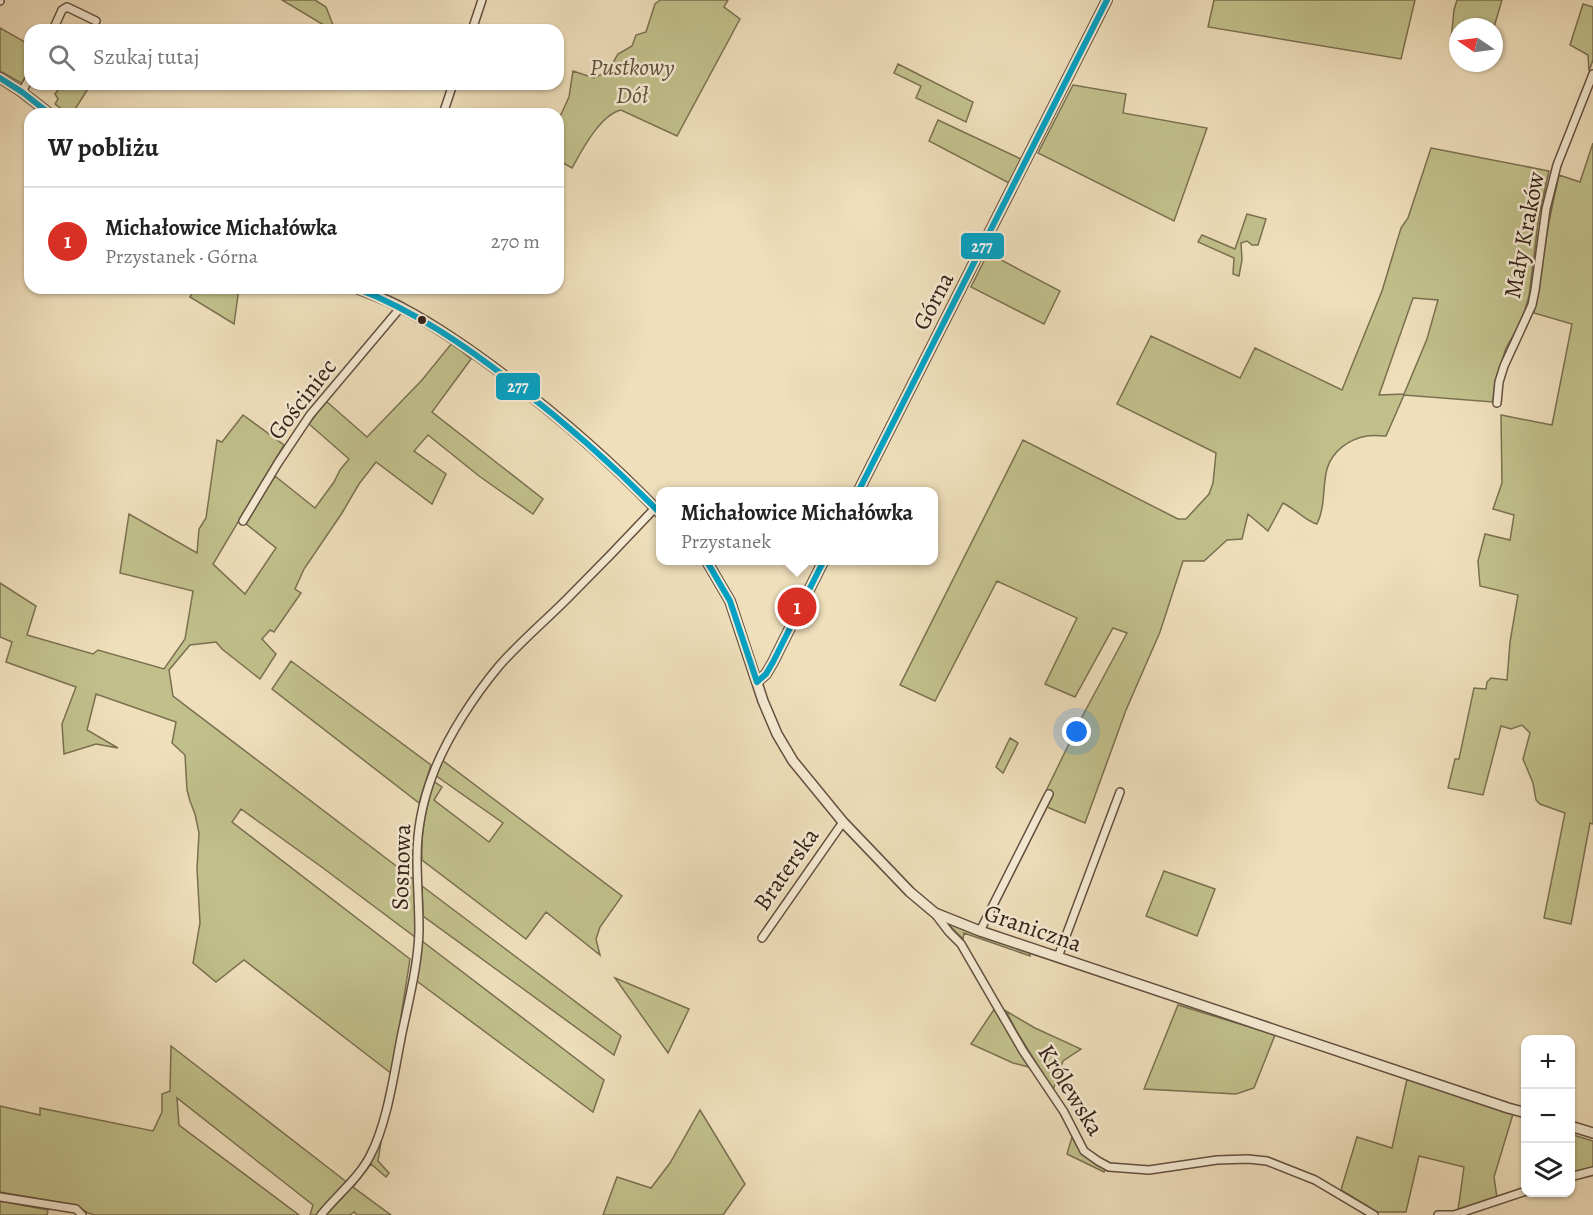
<!DOCTYPE html>
<html lang="pl">
<meta charset="utf-8">
<style>
:root{--surface:#fff;--page:#f6f6f6;--text:#222;--muted:#767676;--line:#e0e0e0;--accent:#d93025}
body{margin:0;font-family:Alegreya,serif;background:var(--page);color:var(--text)}
.controls{position:absolute;right:18px;bottom:18px;display:grid;overflow:hidden;border-radius:12px;box-shadow:0 2px 4px #0004}
.controls button{width:54px;height:54px;display:grid;place-items:center;padding:0;border:0;border-bottom:2px solid var(--line);background:var(--surface);color:var(--text);font:30px sans-serif}
.compass{position:absolute;left:1449px;top:18px;width:54px;height:54px;border-radius:50%;background:var(--surface);box-shadow:0 2px 4px #0004;rotate:283deg}
.you{position:absolute;left:1077px;top:732px;width:21px;height:21px;margin:-15px;border:4px solid #fff;border-radius:50%;background:#1a73e8;box-shadow:0 0 0 9px #1a73e833}
.badge{display:grid;place-items:center;width:39px;height:39px;border-radius:50%;background:var(--accent);color:#fff;font-size:20px;font-weight:700}
.pin{position:absolute;translate:-50% -50%;border:3px solid #fff;box-shadow:0 2px 6px #0006}
.popup{position:absolute;left:656px;top:487px;width:282px;height:78px;box-sizing:border-box;display:grid;place-content:center;border-radius:12px;background:var(--surface);filter:drop-shadow(0 2px 4px #0005);font-size:20px;white-space:nowrap;color:var(--muted)}
.popup b{font-size:22px;color:var(--text)}
.popup::after{content:'';position:absolute;left:50%;top:100%;margin-left:-12px;border:12px solid transparent;border-top-color:var(--surface)}
.list{margin:0;padding:0;list-style:none}
h2{display:flex;justify-content:space-between;align-items:center;height:78px;margin:0;padding:0 24px;font-size:26px}
h2 small{font-size:20px;font-weight:400;color:var(--muted)}
.list li{display:grid;grid-template-columns:39px 1fr auto;gap:18px;align-items:center;box-sizing:border-box;height:108px;padding:0 24px;border-top:2px solid var(--line)}
.list b{display:block;font-size:22px;white-space:nowrap}
.list p{margin:0;font-size:20px;white-space:nowrap;color:var(--muted)}
.list em{font-size:20px;font-style:normal;color:var(--muted)}
.icon{flex:none;width:33px;height:33px;fill:none;stroke:currentColor;stroke-width:2;stroke-linecap:round;stroke-linejoin:round}
.map{position:relative;flex:none;width:1593px;height:1215px;overflow:hidden}
.search{position:absolute;background:var(--surface);box-shadow:0 2px 4px #0004;left:24px;top:24px;width:540px;height:66px;display:flex;align-items:center;gap:15px;box-sizing:border-box;padding:0 21px;border-radius:18px;color:var(--muted);font-size:22px}
.panel{position:absolute;background:var(--surface);box-shadow:0 2px 4px #0004;left:24px;top:108px;width:540px;height:186px;border-radius:18px}
.map>svg:first-child{display:block}
.green{fill:#c1c08b;stroke:#7a7051;stroke-width:1.5;fill-rule:evenodd}
.lines{fill:none;stroke-linecap:round;stroke-linejoin:round}
.minor-casing{stroke:#634f40;stroke-width:10}
.tertiary-casing{stroke:#634f40;stroke-width:12}
.minor{stroke:#f5ead3;stroke-width:7}
.tertiary{stroke:#f5ead3;stroke-width:9}
.bus-1-casing{stroke:#f5ead3;stroke-width:10}
.bus-1{stroke:#03a2c5;stroke-width:6}
.bus-dot{fill:#341f17;stroke:#f5ead3;stroke-width:2}
.labels{text-anchor:middle;stroke-width:5;stroke-linejoin:round;paint-order:stroke}
.park-label{font-size:24px;font-style:italic;fill:#5e4f3a;stroke:#f5ead3}
.street-label{font-size:24px;fill:#341f17;stroke:#f5ead3}
.line-badge{stroke:#f5ead3;stroke-width:2}
.badge-label{font-size:16px;text-anchor:middle;font-weight:bold;fill:#fff}
</style>
<div class="map">
<svg width="1593" height="1215" viewBox="0 0 1593 1215">
<rect width="100%" height="100%" fill="#efdfbb"/>
<filter id="stains"><feTurbulence type="fractalNoise" baseFrequency=".00333" numOctaves="4"/><feColorMatrix values="0 0 0 0 .2 0 0 0 0 .09 0 0 0 0 .02 0 0 0 .5 -.17"/></filter>
<radialGradient id="worn" r=".72"><stop offset=".6" stop-color="#630" stop-opacity="0"/><stop offset="1" stop-color="#630" stop-opacity=".3"/></radialGradient>
<path class="green" d="M282 0H315L326 7 335 30H332Z
M660 0H728L724 7 740 19 677 136 621 110C600 115 582 150 572 168L558 160V121L569 97 573 71 594 78 608 71 618 54 632 46 636 35 646 32 655 4Z
M1214 0H1415L1401 59 1208 27Z
M1457 0H1502L1494 27H1458V41L1451 40 1454 10Z
M1583 4 1593 7V60L1589 71 1588 55 1570 45Z
M0 28 30 45V69L23 84 0 71Z
M898 64 973 102 966 122 916 98 921 86 894 73Z
M62 84H91L72 114H68L55 104 58 99 55 94Z
M1073 85 1126 94 1123 113 1207 128 1174 221 1038 153Z
M938 120 1021 159 1009 183 929 141Z
M1593 143V824L1590 823 1571 924 1544 918 1565 813 1540 804 1536 800 1533 783 1523 759 1530 733 1522 725 1511 729 1501 726 1483 795 1448 788 1455 759H1459L1474 688 1486 689 1487 682 1491 678 1507 680 1510 642 1518 595 1480 586 1478 561 1485 534 1510 540 1514 515 1493 509 1502 483 1501 415 1552 425 1572 324 1534 313 1549 221 1559 175 1580 182Z
M1431 148 1549 171 1539 216 1529 296 1522 320 1506 348 1495 382 1493 402 1404 395 1386 436C1380 436 1373 435 1367 436 1349 439 1332 451 1327 469 1322 487 1326 505 1317 524 1307 522 1294 508 1283 503L1268 531 1248 514 1242 539 1227 540 1204 561H1183L1160 632 1126 710 1085 823 1047 807 1053 795 1046 791 1083 715 1127 633 1113 628 1075 697 1045 684 1077 618 997 581 935 701 900 685 1023 440 1178 519H1186L1209 494 1213 483 1216 453 1117 404 1151 336 1240 378 1255 348 1342 390 1382 291 1401 228 1408 218ZM1413 298 1438 300 1427 339 1404 394 1379 395Z
M1247 214 1266 219 1258 245H1252L1247 241 1241 243 1242 260 1239 276 1233 274 1234 258 1198 242 1202 235 1235 249Z
M988 253 1060 291 1044 324 971 287Z
M195 288H239L234 324 190 297Z
M452 343 471 359 432 412 543 499 533 514 479 476 428 435 414 451 446 474 432 504 376 462 359 484 342 513 304 569 295 589 301 593 274 632 270 630 262 639 276 654 260 679 222 649 216 642 190 645 169 670 173 696 416 881 415 937 323 868 241 809 232 822 410 959 392 1074 244 960 216 982 193 963 200 923 197 869 199 833 195 814 190 801 187 790 185 755 172 743 176 722 96 694 87 730 118 748 96 744 64 754 62 724 76 687 6 662 12 642 0 637V583L36 606 27 635 93 654 98 650 164 669 185 639 193 591 120 573 129 514 197 553 199 529 206 518 217 440 222 442 243 415 284 445 213 564 245 594 276 548 245 523 275 476 315 508 334 482 340 470 349 459 309 424 326 401 367 437 422 380Z
M291 661 431 765 419 803 272 689Z
M1010 738 1018 743 1003 773 996 767Z
M442 760 622 896 600 927 596 939 600 955 546 912 526 939 422 860C420 833 427 807 433 781L442 787 434 800 489 842 503 823 435 775Z
M1164 871 1215 889 1197 936 1146 916Z
M422 886 621 1036 614 1055 423 916Z
M949 922 967 930 1030 953V956L964 933 963 939 949 925Z
M422 941 604 1080 593 1112 414 979Z
M615 978 689 1009 668 1053Z
M1178 1005 1275 1035 1254 1088 1236 1094 1144 1089Z
M995 1008 1029 1067 1013 1063 971 1044Z
M1006 1011 1035 1028 1081 1049 1063 1061 1053 1090 1017 1032Z
M171 1046 348 1183 318 1215H310L313 1205 177 1098 179 1125 299 1215H95L88 1213 75 1205 0 1192V1106L40 1115V1108L153 1131 162 1112V1094L170 1091Z
M1407 1079 1513 1114 1494 1177 1497 1198 1458 1210 1464 1167 1419 1156 1406 1212H1377L1341 1190 1357 1137 1392 1148Z
M700 1110 745 1184 723 1215H603L617 1177 651 1188 670 1163Z
M381 1134V1142L378 1161 389 1173 386 1177 371 1164 353 1187 391 1215H357L354 1212 350 1215H324L351 1185Z
M1570 1134 1593 1141V1167L1571 1172Z
M1072 1137 1081 1152 1106 1168 1104 1172 1067 1154Z
M0 1201 48 1210 47 1215H0Z"/>
<g class="lines">
<g class="minor-casing">
<path id="minor" d="M0 1V0
M53 30 62 10 67 7 96 21
M472 30 482 0
M22 92 30 77
M443 114 453 84
M1497 403 1499 382 1504 366 1532 305 1535 290 1546 209 1557 165 1593 74
M243 521 278 463 310 415 401 307
M936 915 949 932 961 944 1023 1051 1064 1112 1084 1151 1098 1161 1109 1167 1149 1170 1217 1160 1248 1159 1267 1161 1315 1180 1374 1215
M980 931 1049 794
M762 938 843 822
M1058 957 1120 792
M1570 1177 1593 1171
M0 1197 76 1209 82 1215
M321 1215C337 1195 358 1179 370 1156 387 1124 394 1074 401 1038 408 1003 418 967 419 931 419 906 417 882 417 858 417 830 423 800 433 774 447 737 474 696 499 666 520 642 545 621 567 599 597 569 626 539 655 508
M1438 1215H1454L1526 1191"/>
</g>
<g class="tertiary-casing">
<path id="tertiary" d="M0 78 22 92 50 114
M356 288C371 294 388 300 402 308 440 328 475 353 509 379 563 420 613 464 660 513
M858 492 1107 0
M706 560 730 601 763 701 777 734 793 761 843 822 910 892 935 913 980 931 1508 1108 1526 1113
M757 682 766 674 773 662 824 560
M1570 1126 1593 1133"/>
</g>
<use href="#minor" class="minor"/>
<use href="#tertiary" class="tertiary"/>
<g class="bus-1-casing">
<path id="bus-1" d="M0 78 22 92 50 114
M356 288C415 311 466 346 516 385 567 424 615 467 660 513
M858 492 1107 0
M706 560 730 601 757 682
M757 682 766 674 773 662 824 560"/>
</g>
<use href="#bus-1" class="bus-1"/>
</g>
<circle class="bus-dot" cx="422" cy="320" r="5"/>
<g class="labels">
<g class="park-label">
<text x="632" y="75">Pustkowy<tspan x="632" dy="28">Dół</tspan></text>
</g>
<g class="street-label">
<text transform="translate(1524 235) rotate(-79)" y="8">Mały Kraków</text>
<text transform="translate(933 301) rotate(-63)" y="8">Górna</text>
<text transform="translate(302 399) rotate(-52)" y="8">Gościniec</text>
<text transform="translate(401 867) rotate(-88)" y="8">Sosnowa</text>
<text transform="translate(786 869) rotate(-55)" y="8">Braterska</text>
<text transform="translate(1033 928) rotate(19)" y="8">Graniczna</text>
<text transform="translate(1071 1090) rotate(58)" y="8">Królewska</text>
</g>
</g>
<g class="line-badge">
<rect x="960" y="232" width="45" height="28" rx="6" fill="#03a2c5"/>
<rect x="495" y="372" width="46" height="29" rx="6" fill="#03a2c5"/>
</g>
<g class="badge-label">
<text x="982" y="252">277</text>
<text x="518" y="392">277</text>
</g>
<rect width="100%" height="100%" filter="url(#stains)"/>
<rect width="100%" height="100%" fill="url(#worn)"/>
</svg>
<div class="controls">
<button>+</button>
<button>−</button>
<button><svg class="icon" aria-label="layers" viewBox="0 0 24 24"><path d="M12 4l9 5-9 5-9-5zM3 14l9 5 9-5"/></svg></button>
</div>
<svg class="compass" viewBox="-18 -18 36 36"><path d="M0-13l5 13h-10z" fill="#e53935"/><path d="M0 13l5-13h-10z" fill="#767676"/></svg>
<div class="you"></div>
<div class="pin badge" style="left:797px;top:607px">1</div>
<div class="popup"><b>Michałowice Michałówka</b>Przystanek</div>
<div class="search"><svg class="icon" aria-label="search" viewBox="0 0 24 24"><circle cx="10" cy="10" r="6"/><path d="M15 15l6 6"/></svg>Szukaj tutaj</div>
<section class="panel">
<h2>W pobliżu<small></small></h2>
<ul class="list">
<li><span class="badge">1</span><div><b>Michałowice Michałówka</b><p>Przystanek · Górna</p></div><em>270 m</em></li>
</ul>
</section>
</div>
